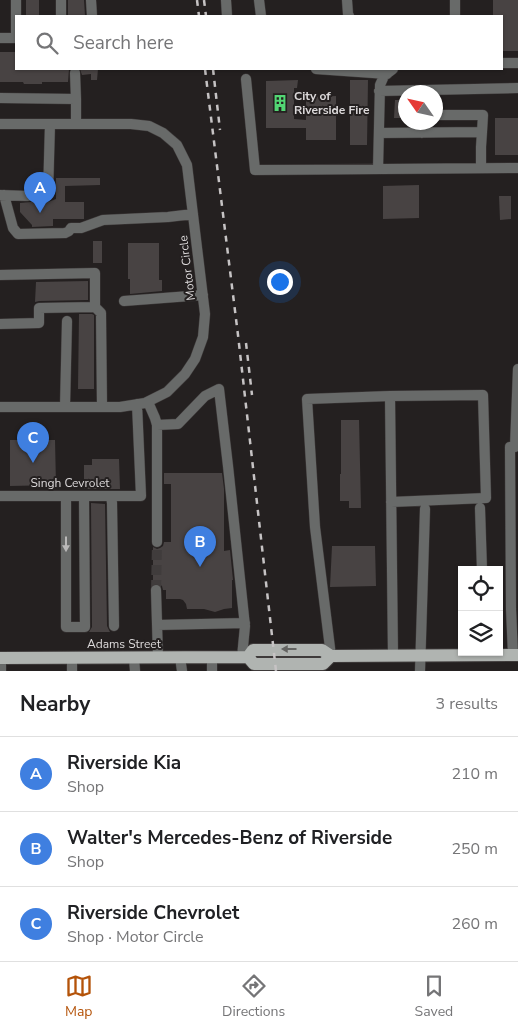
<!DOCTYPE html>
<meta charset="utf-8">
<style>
:root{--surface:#fff;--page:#f6f6f6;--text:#202124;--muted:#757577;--line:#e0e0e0;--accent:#b45309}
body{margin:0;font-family:"Nunito Sans",sans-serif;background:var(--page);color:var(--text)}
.controls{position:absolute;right:15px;bottom:15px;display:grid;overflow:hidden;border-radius:0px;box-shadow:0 1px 4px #0004}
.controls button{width:45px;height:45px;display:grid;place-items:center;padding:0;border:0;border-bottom:1px solid var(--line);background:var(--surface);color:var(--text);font:25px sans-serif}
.compass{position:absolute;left:398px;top:85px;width:45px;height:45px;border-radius:50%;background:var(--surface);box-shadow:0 1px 4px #0004;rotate:304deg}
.you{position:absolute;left:279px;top:281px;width:18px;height:18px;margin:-12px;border:4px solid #fff;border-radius:50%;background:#1a73e8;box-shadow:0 0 0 8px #1a73e833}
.badge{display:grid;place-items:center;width:32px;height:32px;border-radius:50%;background:var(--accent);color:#fff;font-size:16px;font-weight:700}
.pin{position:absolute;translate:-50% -41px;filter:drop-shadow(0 1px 2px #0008)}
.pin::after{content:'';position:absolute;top:26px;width:18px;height:15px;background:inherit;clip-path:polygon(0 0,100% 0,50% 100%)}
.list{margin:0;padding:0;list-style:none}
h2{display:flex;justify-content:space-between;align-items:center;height:65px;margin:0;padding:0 20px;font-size:21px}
h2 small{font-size:16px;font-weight:400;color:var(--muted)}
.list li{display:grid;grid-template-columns:32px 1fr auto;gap:15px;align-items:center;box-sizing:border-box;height:75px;padding:0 20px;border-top:1px solid var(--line)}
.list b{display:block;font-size:19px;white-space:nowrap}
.list p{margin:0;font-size:16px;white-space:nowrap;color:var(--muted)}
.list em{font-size:16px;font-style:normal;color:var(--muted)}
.icon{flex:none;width:28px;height:28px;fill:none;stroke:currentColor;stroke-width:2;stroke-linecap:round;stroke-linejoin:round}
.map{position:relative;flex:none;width:518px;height:671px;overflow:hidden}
.search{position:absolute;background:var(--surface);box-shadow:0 1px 4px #0004;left:15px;right:15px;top:15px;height:55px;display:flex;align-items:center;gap:12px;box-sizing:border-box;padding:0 18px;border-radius:0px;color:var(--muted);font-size:19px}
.sheet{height:290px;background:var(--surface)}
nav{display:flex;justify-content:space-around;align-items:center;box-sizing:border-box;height:70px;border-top:1px solid var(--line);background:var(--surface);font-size:14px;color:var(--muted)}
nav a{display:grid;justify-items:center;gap:2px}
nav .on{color:var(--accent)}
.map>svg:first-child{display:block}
.building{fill:#484343}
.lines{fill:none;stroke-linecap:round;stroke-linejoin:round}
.minor-tunnel{stroke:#403c3c;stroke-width:10;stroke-dasharray:10 5;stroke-linecap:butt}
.minor-casing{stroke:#3e3a3a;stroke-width:11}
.major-casing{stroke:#3e3a3a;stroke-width:14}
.minor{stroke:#686a69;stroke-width:10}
.major{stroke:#b0b4b1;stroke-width:12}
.rail{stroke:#c6c3c4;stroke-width:2.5;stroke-dasharray:6 6;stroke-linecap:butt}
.oneway{fill:#b9b8b8}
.oneway2{fill:#636361}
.labels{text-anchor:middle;stroke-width:4;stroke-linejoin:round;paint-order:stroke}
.poi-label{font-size:12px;font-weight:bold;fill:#dcd9da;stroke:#242020;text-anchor:start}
.street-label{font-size:12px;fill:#dcd9da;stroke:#242020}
</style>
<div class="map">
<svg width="518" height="671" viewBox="0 0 518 671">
<rect width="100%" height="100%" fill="#242020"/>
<path class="building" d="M26 0H39V16H26Z
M68 0H84L85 16H68Z
M493 0H518V51H502V16H493Z
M0 52H16V69H69L68 82H42V84H24L23 82H0Z
M80 69H98L97 80H91V74L82 75Z
M298 80 297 88H294V119L306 120V97L336 96V140H306V128H266V81Z
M350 80H368L367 145H350Z
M395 100H406V118H394Z
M495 118H518V155H495Z
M56 178H100V185L65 186V202H84V219H53V226L32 227V225L20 212V203L31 202 34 199 35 196 34 192 28 189H39L36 192 35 195 36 199 39 201 48 202 56 199Z
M419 185V218L383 219V186Z
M499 196H511V219L500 220Z
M93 241H102V263H93Z
M128 243H159V280H162V291L130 294V279H128Z
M88 281V300L39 301 35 302 36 282Z
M79 314H92L94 315V389H78Z
M341 420H359L361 508H349V501H340V474H341Z
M10 440H55L56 485 10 486Z
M92 459H119L120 489H84V465H92Z
M164 473H222L224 489V551L230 550 233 580H232V608L224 609 215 612 204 609H187L186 604 183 600 180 599H166V590H163L162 586 159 584H153V547L157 549 160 548 163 546 164 542H171V484H164Z
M91 503 105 504 107 626 110 632H89L92 627Z
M332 546H375L376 586 330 587Z"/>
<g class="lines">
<path class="minor-tunnel" d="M156 590 157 542"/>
<g class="minor-casing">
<path id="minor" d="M91 0 92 16
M226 0 227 16
M259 0 261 16
M347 0 348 14 349 16
M61 16V0
M455 16V0
M0 38H16V0
M502 63H518
M316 69 387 74
M75 73 76 99
M246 79 255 170 518 168
M379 91 518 88
M0 98 76 99V124
M436 115H483L482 132
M0 124H131L149 126 163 133 177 145 187 165 205 314 203 337 195 359 185 374 167 392 145 403 120 407H0
M379 133 482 132 481 147V168
M422 133 425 122
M378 169 380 85 384 76 393 69
M0 195 28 196
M4 195 13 228 18 234 65 233 69 231 71 228H81L103 220 168 217 193 214
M42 195H48L50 124
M0 275 95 273V307L39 308V323L0 324
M124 301 203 295
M95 307 101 313 102 407
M390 396 483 395 486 498 391 502
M148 402 155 418 157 425V542
M65 407 67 321
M157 425 178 424 205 396 219 389 228 466 245 626 242 657
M515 447 518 369
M0 496H141L137 404
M66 496V627H85L84 496
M111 496 112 503 114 626
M480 508 482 570
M156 590 158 657
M157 625 245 623
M513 655 511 609 510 447 518 446
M331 656 315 527 307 399 390 396 393 656
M180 657 182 671
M212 657V671
M72 658V671
M134 658 135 671
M1 671V658
M420 671 425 509"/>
</g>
<g class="major-casing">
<path id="major" d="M248 657 253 650H322L331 656 518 655
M248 657 254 664H323L331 656
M0 658 248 657"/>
</g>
<use href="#minor" class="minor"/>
<use href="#major" class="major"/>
<path class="rail" d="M197 0 199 16
M204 0 206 16
M205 69 238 335 276 671
M213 69 220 130
M246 343 252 395"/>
</g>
<defs><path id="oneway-solid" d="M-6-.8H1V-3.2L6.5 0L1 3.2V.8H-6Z" transform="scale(1.25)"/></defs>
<use class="oneway" href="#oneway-solid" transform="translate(66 544) rotate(90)"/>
<use class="oneway2" href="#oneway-solid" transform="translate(289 649) rotate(-180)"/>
<defs>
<g id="building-bare" transform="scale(1.35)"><path d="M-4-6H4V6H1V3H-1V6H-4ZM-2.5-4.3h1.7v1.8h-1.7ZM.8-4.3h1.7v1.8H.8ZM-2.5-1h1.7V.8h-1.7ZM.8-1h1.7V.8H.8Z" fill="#52d673" stroke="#242020" stroke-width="2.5" paint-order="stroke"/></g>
</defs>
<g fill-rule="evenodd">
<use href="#building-bare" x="280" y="103"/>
</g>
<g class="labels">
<g class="poi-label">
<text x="294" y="100">City of<tspan x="294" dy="14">Riverside Fire</tspan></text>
</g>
<g class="street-label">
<text transform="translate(187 268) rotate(-97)" y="4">Motor Circle</text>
<text x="70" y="487">Singh Cevrolet</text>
<text x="124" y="648">Adams Street</text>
</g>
</g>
</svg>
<div class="controls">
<button><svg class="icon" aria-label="locate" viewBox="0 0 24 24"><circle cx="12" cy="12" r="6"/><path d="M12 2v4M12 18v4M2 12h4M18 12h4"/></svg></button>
<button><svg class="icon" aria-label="layers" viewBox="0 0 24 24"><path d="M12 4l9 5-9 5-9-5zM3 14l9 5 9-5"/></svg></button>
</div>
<svg class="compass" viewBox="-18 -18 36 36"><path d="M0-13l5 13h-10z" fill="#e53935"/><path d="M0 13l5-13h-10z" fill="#757577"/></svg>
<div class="you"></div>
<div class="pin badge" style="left:40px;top:213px;background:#3f7fe0">A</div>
<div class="pin badge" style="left:200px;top:567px;background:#3f7fe0">B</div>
<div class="pin badge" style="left:33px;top:463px;background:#3f7fe0">C</div>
<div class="search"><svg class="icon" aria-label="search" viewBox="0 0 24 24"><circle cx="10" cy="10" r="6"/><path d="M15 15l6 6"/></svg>Search here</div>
</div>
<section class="sheet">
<h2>Nearby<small>3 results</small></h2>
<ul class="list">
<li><span class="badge" style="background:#3f7fe0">A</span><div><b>Riverside Kia</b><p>Shop</p></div><em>210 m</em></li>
<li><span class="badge" style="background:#3f7fe0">B</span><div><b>Walter's Mercedes-Benz of Riverside</b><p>Shop</p></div><em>250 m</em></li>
<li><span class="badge" style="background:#3f7fe0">C</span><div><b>Riverside Chevrolet</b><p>Shop · Motor Circle</p></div><em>260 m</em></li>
</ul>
</section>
<nav>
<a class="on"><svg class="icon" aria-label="map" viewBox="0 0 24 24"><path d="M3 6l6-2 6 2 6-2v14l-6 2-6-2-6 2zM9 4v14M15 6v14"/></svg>Map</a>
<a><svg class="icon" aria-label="directions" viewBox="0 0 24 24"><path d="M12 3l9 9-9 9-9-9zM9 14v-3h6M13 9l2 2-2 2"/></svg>Directions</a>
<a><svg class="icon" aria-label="saved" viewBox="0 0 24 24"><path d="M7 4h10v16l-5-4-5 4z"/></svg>Saved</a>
</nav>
